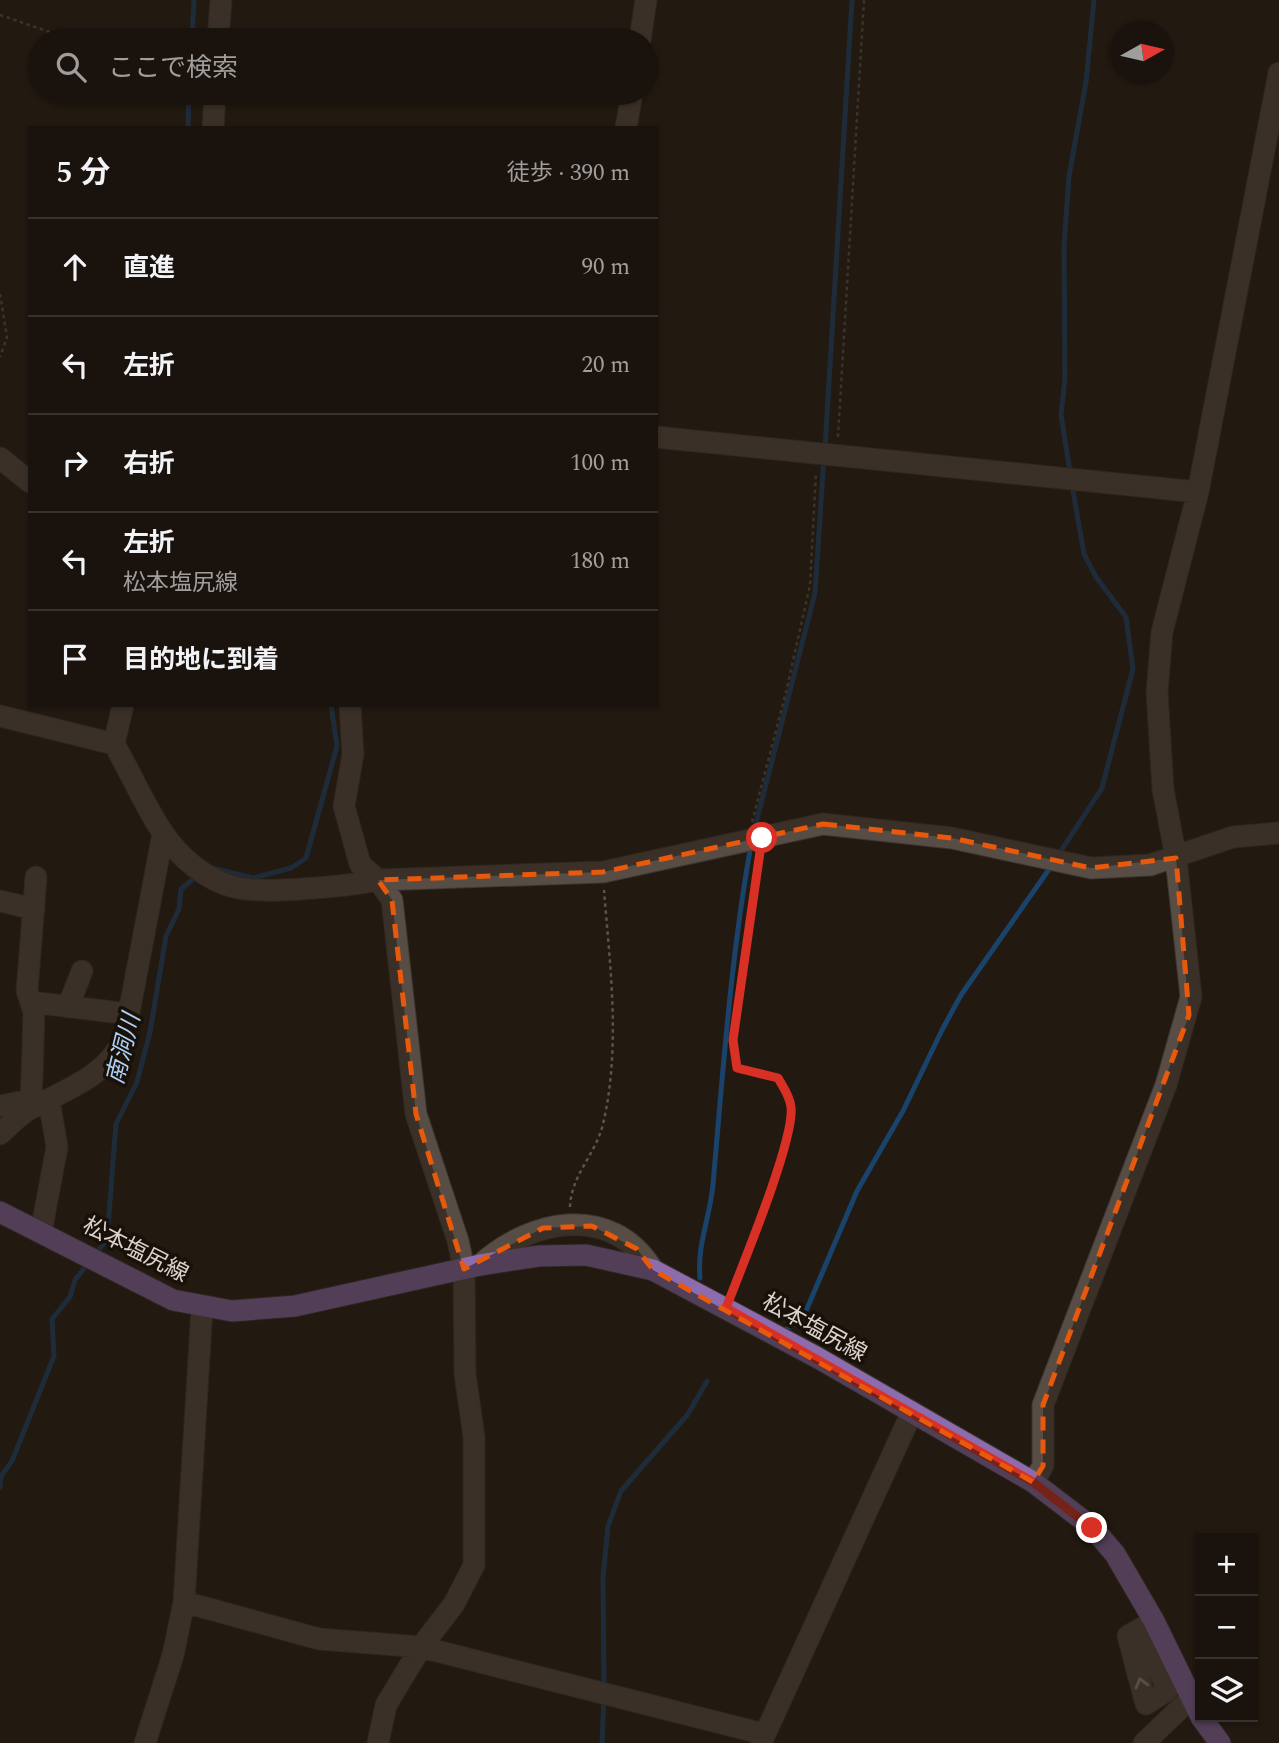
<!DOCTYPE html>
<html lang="ja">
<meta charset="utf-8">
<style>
:root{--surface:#1a130d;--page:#27201b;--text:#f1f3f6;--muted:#9f9e9d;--line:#38322e}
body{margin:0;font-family:Spectral,"Noto Sans JP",serif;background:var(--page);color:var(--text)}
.controls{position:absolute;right:21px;bottom:21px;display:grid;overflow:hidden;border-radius:0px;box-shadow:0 2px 5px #0004}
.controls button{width:63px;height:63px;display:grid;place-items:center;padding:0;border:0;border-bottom:2px solid var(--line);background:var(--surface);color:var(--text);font:35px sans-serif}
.compass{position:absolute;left:1111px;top:21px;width:63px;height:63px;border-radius:50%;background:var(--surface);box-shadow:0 2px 5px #0004;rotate:82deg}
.stop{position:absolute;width:21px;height:21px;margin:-16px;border:5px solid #d93025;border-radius:50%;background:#fff}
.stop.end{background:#d93025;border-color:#fff;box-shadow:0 2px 7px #0008}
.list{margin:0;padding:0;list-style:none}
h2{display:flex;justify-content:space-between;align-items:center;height:91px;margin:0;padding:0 28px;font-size:30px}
h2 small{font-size:23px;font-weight:400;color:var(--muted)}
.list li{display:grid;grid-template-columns:46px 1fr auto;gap:21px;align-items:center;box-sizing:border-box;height:98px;padding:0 28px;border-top:2px solid var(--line)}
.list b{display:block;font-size:26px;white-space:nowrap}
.list p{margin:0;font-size:23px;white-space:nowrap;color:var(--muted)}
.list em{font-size:23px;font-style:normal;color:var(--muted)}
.icon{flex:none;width:38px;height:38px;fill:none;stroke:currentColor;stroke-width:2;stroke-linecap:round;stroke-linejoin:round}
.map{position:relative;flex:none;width:1279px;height:1743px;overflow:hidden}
.search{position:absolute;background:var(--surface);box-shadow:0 2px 5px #0004;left:28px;top:28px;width:630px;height:77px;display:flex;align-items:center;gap:18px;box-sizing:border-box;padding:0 24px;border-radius:38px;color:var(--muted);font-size:26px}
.panel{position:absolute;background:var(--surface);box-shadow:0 2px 5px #0004;left:28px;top:126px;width:630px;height:581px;border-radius:0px}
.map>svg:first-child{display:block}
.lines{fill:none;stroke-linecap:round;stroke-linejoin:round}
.stream{stroke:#1a436b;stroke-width:5}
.minor-casing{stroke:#3c3532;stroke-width:23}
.major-casing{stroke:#3c3532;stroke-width:23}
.path{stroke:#5c544d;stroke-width:2.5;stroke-dasharray:3.5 3.5;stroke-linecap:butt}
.minor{stroke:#584d44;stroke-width:21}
.major{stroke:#8d6cae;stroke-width:21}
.oneway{stroke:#989088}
.route{stroke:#d93025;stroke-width:9}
.marked{fill:none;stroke:#e8590c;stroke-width:5;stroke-dasharray:14 9;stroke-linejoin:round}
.labels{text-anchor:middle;stroke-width:7;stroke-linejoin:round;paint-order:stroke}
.street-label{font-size:23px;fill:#d9d2cd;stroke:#191008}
.water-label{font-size:24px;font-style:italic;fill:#acd1f8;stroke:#191008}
</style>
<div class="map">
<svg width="1279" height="1743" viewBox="0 0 1279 1743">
<rect width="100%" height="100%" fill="#221911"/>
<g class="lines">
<path class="stream" d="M192 40 194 0
M188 128 189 93
M825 448 852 0
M1070 472 1061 415 1065 378 1064 247 1069 176 1086 82 1094 0
M753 835 815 593 824 457
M1059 854 1102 788 1133 669 1126 617 1096 577 1084 554 1072 485
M208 867 253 878 291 868 306 858 337 746 331 705
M95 1255 107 1239 116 1124 137 1082 150 1032 166 936 179 909 181 889 198 875
M700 1278C697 1243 710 1219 713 1184 723 1071 731 956 751 845
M785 1330 803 1318 857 1191 903 1111 942 1030 961 995 1052 865
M0 1487 1 1476 12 1461 54 1356 52 1319 70 1297 75 1280 89 1262
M604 1688 603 1577 608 1526 621 1491 688 1414 707 1381
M602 1743 604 1697"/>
<g class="minor-casing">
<path id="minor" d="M218 40 221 0
M640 40 646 0
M213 128 215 93
M626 128 632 93
M656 437 1198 492
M0 458 30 482
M123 705 114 744C131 773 144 805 163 833 179 857 206 880 234 887 262 895 348 886 378 880L603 872 823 824 952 838 1091 868 1150 865 1233 837 1279 833
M350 705 353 754 344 806 360 864 378 880 392 900 416 1114 458 1241 464 1269 465 1374 474 1437V1565L454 1604 421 1647 386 1705 378 1743
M0 716 114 744
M0 901 34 909
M31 1002 129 1014
M68 1007 82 971
M0 1106 20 1102 31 1108 34 1012 27 991 36 877
M0 1134C9 1126 19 1115 30 1109 66 1089 103 1079 124 1039L163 834
M41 1232 57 1147 49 1100
M480 1265C531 1219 611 1202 653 1270
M1033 1482 1043 1466V1405L1166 1085 1191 997 1176 858 1163 789 1157 692 1162 632 1198 492 1279 73
M184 1602 319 1639 421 1647 764 1734
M1154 1621 1128 1636 1146 1704 1168 1690 1146 1643 1160 1633
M145 1743 173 1655 184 1602 202 1308
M761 1743 912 1412
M1144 1743 1191 1698"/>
</g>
<g class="major-casing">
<path id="major" d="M0 1212 173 1300 232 1311 295 1306 480 1265 539 1256 586 1255 653 1270 818 1358 1033 1482 1092 1527 1115 1554 1154 1621 1200 1715
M1201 1717 1220 1743"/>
</g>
<path class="path" d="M0 15 73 40
M0 294 7 337 0 357
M838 437 864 0
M752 822 786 692 810 585 816 472
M570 1207C571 1175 596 1154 603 1124 621 1047 610 967 604 890
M731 1293C745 1259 795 1138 791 1107 790 1096 783 1087 778 1078L737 1068 733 1040 759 858"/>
<use href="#minor" class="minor"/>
<use href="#major" class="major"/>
</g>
<defs><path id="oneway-chevron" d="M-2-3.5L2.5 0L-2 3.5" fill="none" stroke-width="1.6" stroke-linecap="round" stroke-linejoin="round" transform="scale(1.75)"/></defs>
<use class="oneway" href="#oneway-chevron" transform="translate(1141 1683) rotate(-105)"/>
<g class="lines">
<path class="route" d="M762 838 733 1040 737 1068 778 1078C783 1087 790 1096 791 1107 795 1140 740 1271 726 1308L1033 1482 1092 1528"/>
</g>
<path d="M0 0H1279V1743H0ZM823 824 952 838 1091 868 1176 858 1189 1015 1043 1405V1466L1033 1482 653 1270 637 1249 592 1226 543 1228 464 1269 416 1114 392 900 378 880 603 872Z" fill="#221911" fill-opacity=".55" fill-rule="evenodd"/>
<path class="marked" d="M823 824 952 838 1091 868 1176 858 1189 1015 1043 1405V1466L1033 1482 653 1270 637 1249 592 1226 543 1228 464 1269 416 1114 392 900 378 880 603 872Z"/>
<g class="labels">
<g class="street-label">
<text transform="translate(136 1249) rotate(27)" y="8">松本塩尻線</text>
<text transform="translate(815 1327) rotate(29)" y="8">松本塩尻線</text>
</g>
<g class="water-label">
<text transform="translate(123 1049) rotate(-76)" y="8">南洞川</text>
</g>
</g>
</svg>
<div class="controls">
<button>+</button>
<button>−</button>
<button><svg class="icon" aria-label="layers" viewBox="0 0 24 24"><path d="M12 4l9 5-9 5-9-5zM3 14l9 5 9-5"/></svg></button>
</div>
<svg class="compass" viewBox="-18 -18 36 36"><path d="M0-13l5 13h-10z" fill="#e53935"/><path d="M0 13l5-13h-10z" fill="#9f9e9d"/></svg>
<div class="stop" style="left:762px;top:838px"></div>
<div class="stop end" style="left:1092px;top:1528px"></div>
<div class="search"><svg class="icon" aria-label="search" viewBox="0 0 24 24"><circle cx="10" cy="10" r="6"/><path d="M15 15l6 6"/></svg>ここで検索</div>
<section class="panel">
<h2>5 分<small>徒歩 · 390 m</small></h2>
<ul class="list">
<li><svg class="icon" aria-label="ahead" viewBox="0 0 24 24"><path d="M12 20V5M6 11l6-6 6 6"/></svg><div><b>直進</b></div><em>90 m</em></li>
<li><svg class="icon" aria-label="left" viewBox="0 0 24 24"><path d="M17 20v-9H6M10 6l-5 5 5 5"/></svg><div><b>左折</b></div><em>20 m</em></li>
<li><svg class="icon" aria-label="right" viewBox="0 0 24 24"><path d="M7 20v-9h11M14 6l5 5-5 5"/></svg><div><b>右折</b></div><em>100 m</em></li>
<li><svg class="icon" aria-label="left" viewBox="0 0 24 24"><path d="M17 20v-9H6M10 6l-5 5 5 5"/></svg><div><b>左折</b><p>松本塩尻線</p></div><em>180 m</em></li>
<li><svg class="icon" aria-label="arrive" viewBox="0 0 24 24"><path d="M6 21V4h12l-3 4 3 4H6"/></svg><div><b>目的地に到着</b></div></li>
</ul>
</section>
</div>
